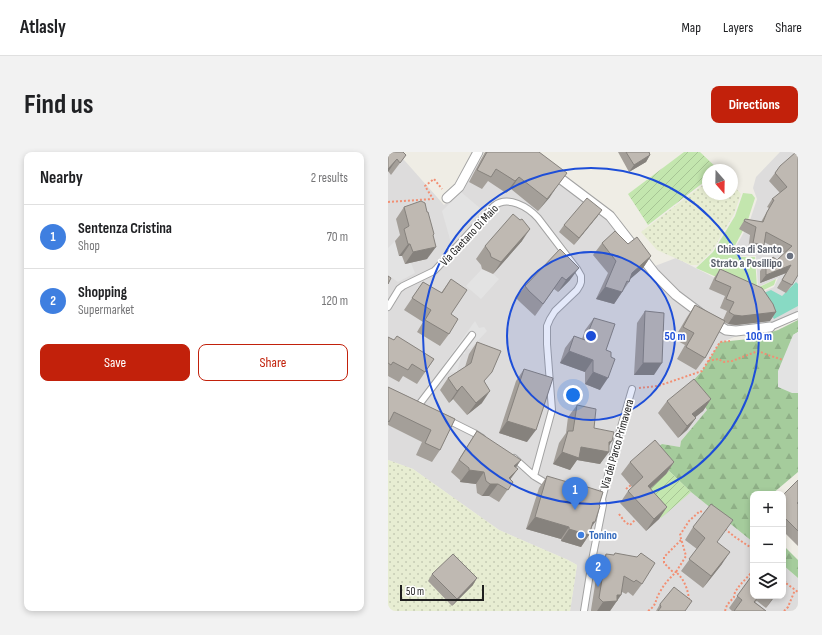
<!DOCTYPE html>
<meta charset="utf-8">
<style>
:root{--surface:#fff;--page:#f2f2f2;--text:#202124;--muted:#757577;--line:#e0e0e0;--accent:#c2210b}
body{margin:0;font-family:"Sofia Sans Condensed",sans-serif;background:var(--page);color:var(--text)}
.controls{position:absolute;right:12px;bottom:12px;display:grid;overflow:hidden;border-radius:8px;box-shadow:0 2px 6px #0003}
.controls button{width:36px;height:36px;display:grid;place-items:center;padding:0;border:0;border-bottom:1px solid var(--line);background:var(--surface);color:var(--text);font:20px sans-serif}
.compass{position:absolute;left:314px;top:12px;width:36px;height:36px;border-radius:50%;background:var(--surface);box-shadow:0 2px 6px #0003;rotate:160deg}
.scale{position:absolute;left:12px;bottom:10px;width:84px;box-sizing:border-box;padding-left:4px;border:2px solid #1f1f1f;border-top:0;font-size:11px;line-height:14px;white-space:nowrap;color:#1f1f1f;-webkit-text-stroke:3px #fff;paint-order:stroke}
.you{position:absolute;left:185px;top:243px;width:14px;height:14px;margin:-10px;border:3px solid #fff;border-radius:50%;background:#1a73e8;box-shadow:0 0 0 6px #1a73e833}
.badge{display:grid;place-items:center;width:26px;height:26px;border-radius:50%;background:var(--accent);color:#fff;font-size:13px;font-weight:700}
.pin{position:absolute;translate:-50% -33px;filter:drop-shadow(0 1px 2px #0008)}
.pin::after{content:'';position:absolute;top:21px;width:14px;height:12px;background:inherit;clip-path:polygon(0 0,100% 0,50% 100%)}
.list{margin:0;padding:0;list-style:none}
h2{display:flex;justify-content:space-between;align-items:center;height:52px;margin:0;padding:0 16px;font-size:17px}
h2 small{font-size:13px;font-weight:400;color:var(--muted)}
.list li{display:grid;grid-template-columns:26px 1fr auto;gap:12px;align-items:center;box-sizing:border-box;height:64px;padding:0 16px;border-top:1px solid var(--line)}
.list b{display:block;font-size:15px;white-space:nowrap}
.list p{margin:0;font-size:13px;white-space:nowrap;color:var(--muted)}
.list em{font-size:13px;font-style:normal;color:var(--muted)}
.actions{display:flex;gap:8px;padding:12px 16px}
.actions a{flex:1;padding:9px 0;border:1px solid var(--accent);border-radius:8px;text-align:center;font-size:14px;color:var(--accent)}
.actions .main{background:var(--accent);color:#fff}
.icon{flex:none;width:22px;height:22px;fill:none;stroke:currentColor;stroke-width:2;stroke-linecap:round;stroke-linejoin:round}
.map{position:relative;flex:none;width:410px;height:459px;overflow:hidden;border-radius:8px}
header{display:flex;align-items:center;gap:24px;box-sizing:border-box;height:56px;padding:0 20px;background:var(--surface);border-bottom:1px solid var(--line)}
header strong{font-size:19px}
nav{display:flex;gap:22px;margin-inline-start:auto;font-size:14px}
.intro{display:flex;align-items:center;justify-content:space-between;box-sizing:border-box;height:96px;padding:0 24px}
h1{margin:0;font-size:28px}
.button{padding:10px 18px;border-radius:8px;background:var(--accent);color:#fff;font-size:14px;font-weight:700}
main{display:flex;gap:24px;padding:0 24px}
aside{flex:1;background:var(--surface);border-radius:8px;box-shadow:0 2px 6px #0003}
.map>svg:first-child{display:block}
.residential{fill:#dddcdc}
.farmland{fill:url(#farmland-dots)}
.grass{fill:#c3e6ae}
.forest{fill:url(#forest-firs)}
.garden{fill:url(#garden-furrows)}
.pitch{fill:#88dac4}
.parking{fill:#e3e3e3}
.lines{fill:none;stroke-linecap:round;stroke-linejoin:round}
.service-casing{stroke:#a3a3a3;stroke-width:8}
.pedestrian-casing{stroke:#a3a3a3;stroke-width:11}
.path{stroke:#f28f73;stroke-width:2;stroke-dasharray:2 2;stroke-linecap:butt}
.service{stroke:#fff;stroke-width:6}
.pedestrian{stroke:#fff;stroke-width:9}
.wall{fill:#a49f99}
.shaded-wall{fill:#86827d}
.building{fill:#bfb9b2;stroke:#86827d}
.ring{fill:none;stroke:#1d4ed8;stroke-width:2}
.worship-dot{fill:#6b7280;stroke:#fff;stroke-width:1.5}
.shop-dot{fill:#3f7fe0;stroke:#fff;stroke-width:1.5}
.labels{text-anchor:middle;stroke-width:3.5;stroke-linejoin:round;paint-order:stroke}
.street-label{font-size:12px;fill:#1f1f1f;stroke:#fff}
.worship-label{font-size:12px;font-weight:bold;fill:#5b616d;stroke:#fff;text-anchor:end}
.shop-label{font-size:12px;font-weight:bold;fill:#366cbe;stroke:#fff;text-anchor:start}
.centre{fill:#1d4ed8;stroke:#fff;stroke-width:2}
.ring-label{font-size:12px;text-anchor:middle;font-weight:bold;fill:#1d4ed8;stroke:#fff;stroke-width:3.5;stroke-linejoin:round;paint-order:stroke}
</style>
<header>
<strong>Atlasly</strong>
<nav><a>Map</a><a>Layers</a><a>Share</a></nav>
</header>
<div class="intro"><h1>Find us</h1><a class="button">Directions</a></div>
<main>
<aside>
<h2>Nearby<small>2 results</small></h2>
<ul class="list">
<li><span class="badge" style="background:#3f7fe0">1</span><div><b>Sentenza Cristina</b><p>Shop</p></div><em>70 m</em></li>
<li><span class="badge" style="background:#3f7fe0">2</span><div><b>Shopping</b><p>Supermarket</p></div><em>120 m</em></li>
</ul>
<div class="actions"><a class="main">Save</a><a>Share</a></div>
</aside>
<div class="map">
<svg width="410" height="459" viewBox="0 0 410 459">
<defs>
<pattern id="farmland-dots" width="8" height="8" patternUnits="userSpaceOnUse"><rect width="8" height="8" fill="#e7edd2"/><path d="M2 2h.1M6 6h.1" fill="none" stroke="#c6cbb4" stroke-width="1.8" stroke-linecap="round"/></pattern>
<pattern id="forest-firs" width="22" height="20" patternUnits="userSpaceOnUse"><rect width="22" height="20" fill="#a5cc9c"/><path d="M5 1l3.5 6h-7zM16 11l3.5 6h-7z" fill="#8eaf86"/></pattern>
<pattern id="garden-furrows" width="10" height="10" patternUnits="userSpaceOnUse"><rect width="10" height="10" fill="#c3e6ae"/><path d="M-1 1l2-2M0 10L10 0M9 11l2-2" fill="none" stroke="#a7c595"/></pattern>
</defs>
<rect width="100%" height="100%" fill="#efede5"/>
<path class="residential" d="M0 0H9L56 53 74 33 98 0H133L222 69 259 117 288 106 337 131 368 143 386 135 390 126 370 135 368 104H353L346 98 361 71 369 47 365 36 368 25 392 0H410V167L384 171 381 166 382 170 332 191 314 219 302 232 319 258 293 289 292 295 274 292 264 298 281 319 303 340 365 390V444H395V413L410 426V459H182L189 413 180 408 111 378 25 317 0 308Z"/>
<path class="farmland" d="M320 29V42H344V32L353 42 346 62 324 99 310 113H303L269 98 253 80Z
M0 308 25 317 111 378 180 408 189 413 182 459H0Z"/>
<path class="grass" d="M355 41 364 42 367 46 359 71 344 99 352 105H367L369 136 388 127 386 133 367 142 308 116 325 100 347 64Z"/>
<path class="forest" d="M410 168V180L405 183 404 241H410V320L384 342H365V390L303 340 281 319 264 298 274 292 292 295 293 289 319 258 302 232 314 219 332 190 361 187 390 178Z
M395 393 410 408V426L395 413Z"/>
<path class="garden" d="M296 0H312L331 18H320V27L260 73 240 42Z
M281 319 303 340 273 366 253 345Z"/>
<path class="pitch" d="M408 130 410 132V154L386 167 371 143 383 138 394 144Z"/>
<path class="parking" d="M73 40 93 57 63 91 54 59Z
M7 89 11 104H14L17 112 23 111 27 121 10 130 0 123V96Z
M94 117 105 122 111 127 93 147 78 134Z
M87 169 91 176 96 175 99 179 82 197 78 196 77 202H74L69 220 59 221 53 217Z
M410 180V241H404L390 235V219L405 183Z"/>
<g class="lines">
<g class="service-casing">
<path id="service" d="M0 155 11 137 15 134 46 119 49 116 106 54C120 43 140 55 150 66L189 117 193 124V130L192 133 189 138 167 159 162 167 159 174V192L164 258 146 324
M382 175 410 163
M30 254 84 183
M58 267 86 281 94 286
M126 306 146 324 161 333
M214 347 228 292 244 237
M196 459 205 403 215 353 214 347 205 345"/>
</g>
<g class="pedestrian-casing">
<path id="pedestrian" d="M165 21 222 64 267 122 288 143 320 167 338 178 348 179 382 175
M59 46 71 35 90 0"/>
</g>
<path class="path" d="M0 50 45 47 37 34 46 27 54 37
M320 209 330 207 336 210 344 209 370 199 380 203 395 208
M251 236 270 234 314 219 332 190 342 189
M238 337 243 333
M231 362 237 370 242 373 247 368
M337 377 347 385 365 397
M395 429 410 440
M301 448C300 437 296 427 288 420L298 404 292 383 301 369 312 359 318 362
M260 459C270 452 266 449 272 440 276 432 282 426 288 420L284 419 276 411V405L293 388
M337 459 339 453 346 445 347 440 352 433 365 419
M396 459 400 455 407 438"/>
<use href="#service" class="service"/>
<use href="#pedestrian" class="pedestrian"/>
</g>
<path class="wall" d="M0 0 18 3 3 23 0 19Z
M97 0H151L162 45 150 59 123 37 118 41 100 29 94 37 81 30Z
M230 0H261L262 3 258 10 241 20Z
M408 0 404 133 398 141 389 136 398 121 372 131V119L378 111 382 110 385 105 389 108 397 101 376 90V93L370 101 360 99 362 83 351 77 357 67 373 70 381 56 379 55 384 47 392 41 381 29 387 21Z
M16 55 39 60 45 83 39 107 17 112 14 104H11L7 89 12 83 8 67Z
M214 58 186 93 171 80 176 73Z
M134 89 105 122 94 117 93 113 88 107 97 94Z
M214 91 240 92 263 104 255 116 242 127 241 130 226 152 208 147 220 121 205 103Z
M172 97 182 128 170 140 166 137 147 164 133 151 128 146 137 134Z
M332 117 388 160 382 169 348 173 340 172 336 170 317 206 308 218 289 207 297 193 286 187 299 165 307 153 335 168 339 159 332 156 337 144 321 137 326 126Z
M63 127V162L61 182 52 194 29 180 35 170 16 158 35 130 53 141Z
M257 159 266 223H246L249 171Z
M206 166 218 198 212 238 197 232V220L172 211 177 196 186 184 194 187 197 178Z
M0 185 46 207 29 232 15 224 11 230 0 224Z
M89 190 94 251 79 263 65 247 61 251 52 238 60 226 77 215 81 202Z
M136 217 139 290 111 281 128 229Z
M0 235 67 267 52 298 44 310 28 303 34 290 0 273Z
M323 247 315 259 307 265 308 266 299 278 290 286 270 261 279 249Z
M189 253 206 276 221 294 212 312 189 308 182 318 165 312 171 291 178 281 180 265Z
M89 279 128 315 122 327 125 330 111 350 101 344H94L89 341 88 332 72 330V328L63 320 81 291Z
M242 310H286L278 322 262 337 279 355 271 367 258 379 232 351 240 339 244 335 233 322Z
M159 324 204 375 201 383 193 395 173 389V387L138 377 151 336Z
M410 328V394L395 379V343Z
M305 375 329 390 334 412 315 436 293 419 309 397 297 388Z
M218 402 254 432 245 444 240 440 238 442 234 440 233 443 222 459H203V458L210 414Z
M44 422 85 433 64 454 40 429Z
M365 422V444H387L378 456 369 449 367 450 378 459H344L341 456Z
M272 452 297 459H268Z"/>
<path class="shaded-wall" d="M262 3 258 10 241 20 246 13Z
M9 7 0 20V17Z
M131 25 123 37 118 41 127 29Z
M170 33 162 45 150 59 159 47Z
M214 58 209 65 186 93 191 86Z
M142 77 134 89 105 122 113 110Z
M365 91 376 93 370 101 360 99Z
M20 92H22L14 104H11Z
M48 95 39 107 17 112 25 100Z
M263 104 255 116 240 129 244 121Z
M403 113 398 121 372 131 378 123Z
M191 116 182 128 170 140 178 128Z
M217 135 234 140 226 152 208 147Z
M388 160 382 169 348 173 340 172 346 163Z
M181 199 205 208 197 220 172 211Z
M255 211H274L266 223H246Z
M205 220 220 226 212 238 197 232Z
M74 234 65 247 61 251 69 239Z
M102 239 94 251 79 263 88 251Z
M323 247 315 259 298 273 304 262Z
M308 266 299 278 290 286 299 274Z
M119 269 148 278 139 290 111 281Z
M224 289 217 300H221L212 312 189 308 182 318 165 312 174 300 193 295 221 290Z
M133 308 125 320 126 314Z
M286 310 278 322 252 346 260 334Z
M130 317 121 329V326Z
M81 318 96 320 88 332 72 330Z
M102 332H110L101 344H94Z
M279 355 271 367 258 379 266 367Z
M147 365 181 375 173 387 138 377Z
M205 370H207L199 382 201 383 193 395 173 389 181 377Z
M342 400 334 412 315 436 323 424Z
M89 426 85 433 64 454 69 447Z
M229 443H233L222 459H209L215 450Z
M386 444H387L378 456Z"/>
<path class="building" d="M0 0H15L18 3 12 11 9 7 0 17Z
M99 0H151L179 21 170 33 159 47 131 25 127 29 108 17 103 25 89 18Z
M238 0H261L262 3 246 13Z
M408 0H410V123L404 133 394 128 403 113 378 123V111L382 109 385 105 389 108 404 94 378 80 376 93 365 91 368 75 356 69 357 67 375 70 379 60 386 48 384 47 399 35 387 21 392 14Z
M199 46 214 58 191 86 176 73Z
M33 49 37 51 39 60H40L46 82 45 83 48 95 25 100 22 92H20L16 77 21 74 16 55Z
M125 62 132 68 134 67 142 77 113 110 103 105 102 101 97 94Z
M227 79 240 92 249 85 263 104 244 121 241 130 239 129 234 140 217 135 228 109 214 91Z
M172 97 191 116 178 128 174 125 155 152 141 139 137 134Z
M332 117 374 136 385 152 388 160 354 164 346 163 341 160 346 150 338 147 343 135 327 128Z
M0 124 3 126 0 132Z
M63 127 79 138 63 162 70 167 61 182 37 168 43 158 24 146 35 130 54 141Z
M307 153 337 169 317 206 298 195 306 181 295 175Z
M257 159 276 161 274 211H255Z
M206 166 227 172 218 198 223 200V205L227 207 220 226 205 220V208L181 199 186 184 197 188Z
M9 184 46 207 37 220 24 212 20 218 5 210 3 213 0 211V185L6 188Z
M89 190 113 199 104 220 96 229 102 239 88 251 74 234 69 239 60 226 83 211Z
M136 217 165 226 148 278 119 269Z
M306 227 323 247 304 262 308 266 299 274 279 249Z
M0 235 67 267 52 298 37 291 43 278 6 260 1 270 0 269Z
M189 253 208 257 206 276 226 280 224 289 221 290V300L193 295 191 306 174 300 180 279H185Z
M89 279 133 308 126 314 130 317 121 326 125 330 120 338 110 332H102L98 329 96 320 81 318V316L71 308Z
M267 288 286 310 260 334 279 355 266 367 240 339 255 325 242 310Z
M159 324 193 334V333L215 340 211 353 212 354 207 370H205L201 383 181 377V375L147 365Z
M410 328V350L409 351 410 352V379L395 364V343Z
M323 352 345 368 329 390 342 400 323 424 301 407 317 386 305 375Z
M227 401 249 405 253 401 267 411 254 432 248 428 246 430 236 424 233 443H229V449L215 450 211 446 218 402 226 403Z
M65 402 89 426 69 447 44 422Z
M365 422V444H371L366 450 378 459H346L354 448 349 444Z
M395 426 398 429 395 433Z
M286 435 304 449 297 459H270L273 455 272 452Z"/>
<circle cx="203" cy="184" r="84" fill="#1d4ed8" fill-opacity=".12"/>
<g class="ring">
<circle cx="203" cy="184" r="84"/>
<circle cx="203" cy="184" r="168"/>
</g>
<circle class="worship-dot" cx="402" cy="104" r="4"/>
<circle class="shop-dot" cx="193" cy="383" r="4"/>
<g class="labels">
<g class="street-label">
<text transform="translate(81 83) rotate(-47)" y="4">Via Gaetano Di Maio</text>
<text transform="translate(229 292) rotate(-74)" y="4">Via del Parco Primavera</text>
</g>
<g class="worship-label">
<text x="394" y="101">Chiesa di Santo<tspan x="394" dy="14">Strato a Posillipo</tspan></text>
</g>
<g class="shop-label">
<text x="201" y="387">Tonino</text>
</g>
</g>
<circle cx="203" cy="184" r="6" class="centre"/>
<g class="ring-label">
<text x="287" y="188">50 m</text>
<text x="371" y="188">100 m</text>
</g>
</svg>
<div class="controls">
<button>+</button>
<button>−</button>
<button><svg class="icon" aria-label="layers" viewBox="0 0 24 24"><path d="M12 4l9 5-9 5-9-5zM3 14l9 5 9-5"/></svg></button>
</div>
<svg class="compass" viewBox="-18 -18 36 36"><path d="M0-13l5 13h-10z" fill="#e53935"/><path d="M0 13l5-13h-10z" fill="#757577"/></svg>
<div class="scale">50 m</div>
<div class="you"></div>
<div class="pin badge" style="left:187px;top:358px;background:#3f7fe0">1</div>
<div class="pin badge" style="left:210px;top:435px;background:#3f7fe0">2</div>
</div>
</main>
